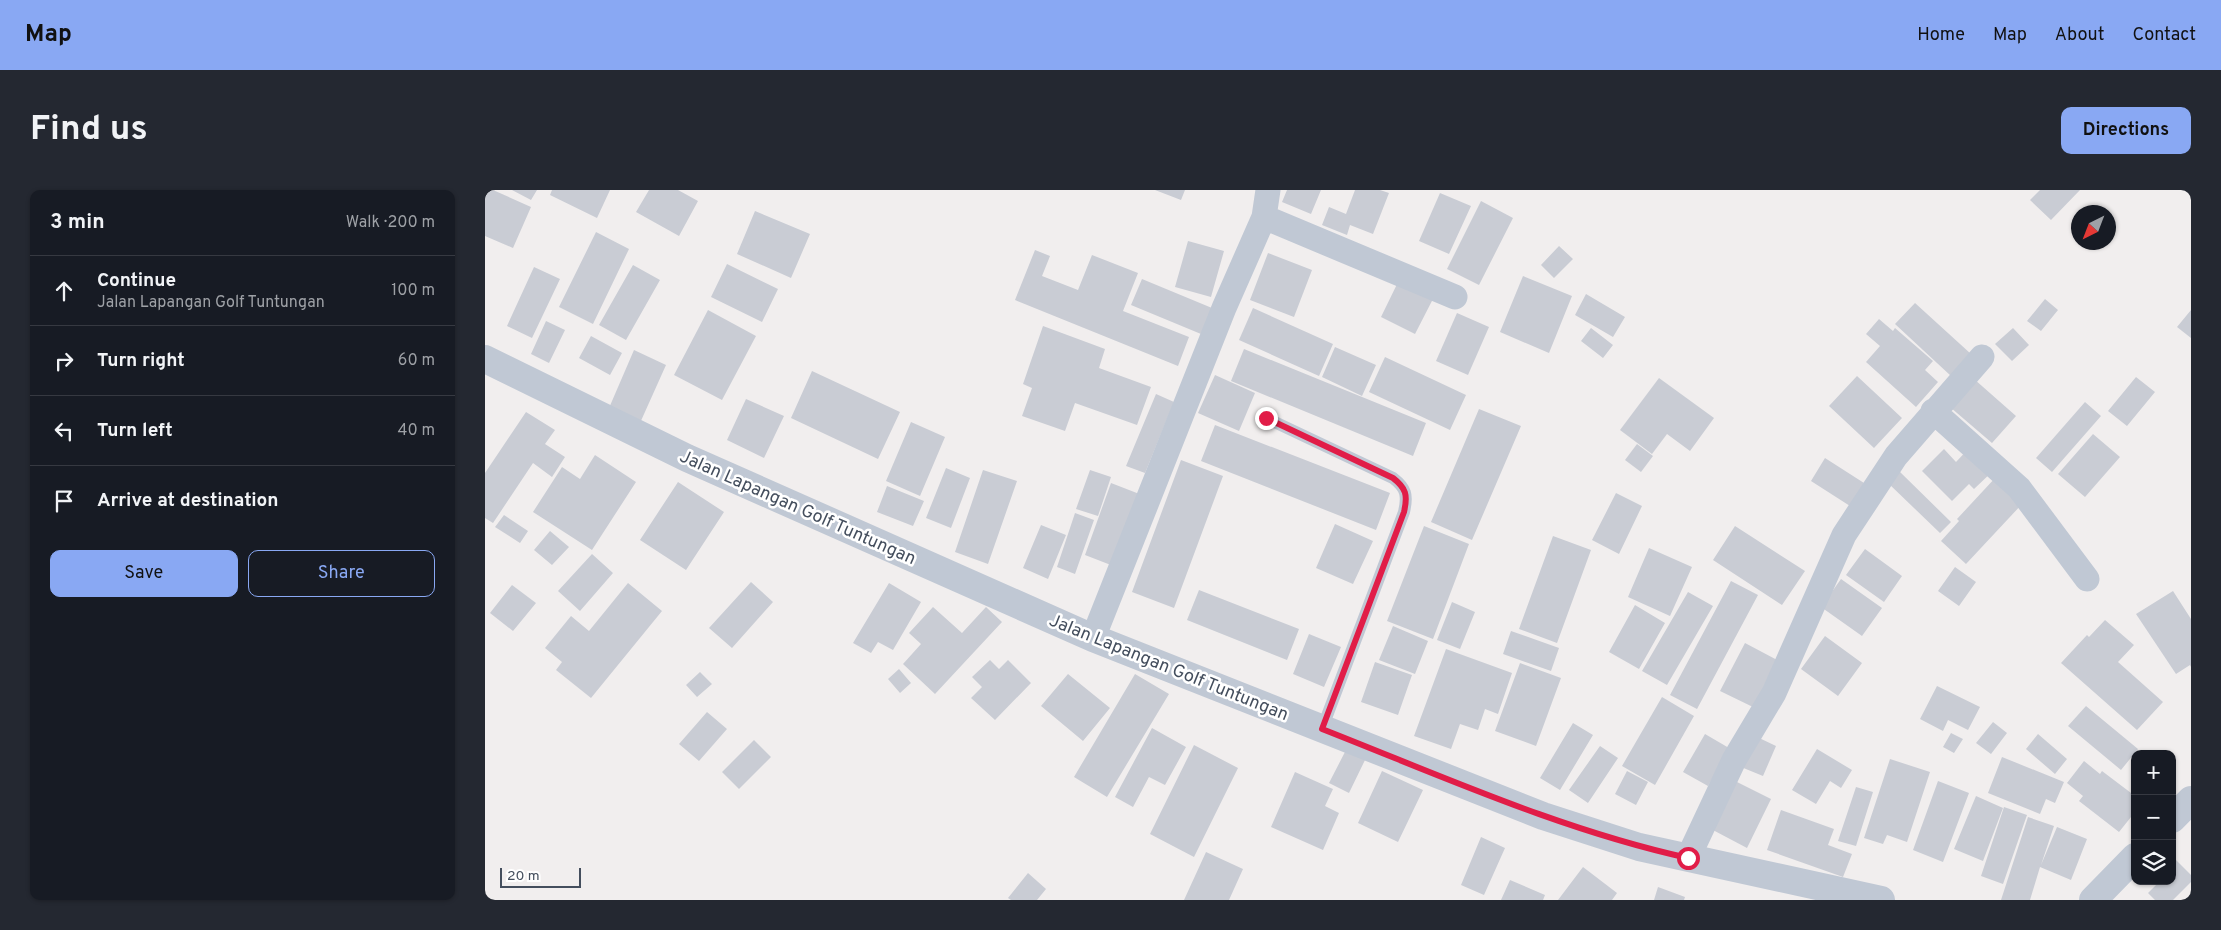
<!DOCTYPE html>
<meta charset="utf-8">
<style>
:root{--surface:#171b24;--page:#242831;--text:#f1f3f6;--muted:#9ea1a6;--line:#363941;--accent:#89a8f3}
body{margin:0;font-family:Overpass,sans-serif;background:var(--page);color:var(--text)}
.controls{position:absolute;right:15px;bottom:15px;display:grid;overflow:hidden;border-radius:10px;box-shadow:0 1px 4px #0004}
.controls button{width:45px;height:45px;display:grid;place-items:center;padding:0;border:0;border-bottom:1px solid var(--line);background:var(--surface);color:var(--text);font:25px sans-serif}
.compass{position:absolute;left:1586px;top:15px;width:45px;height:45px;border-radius:50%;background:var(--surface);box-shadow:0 1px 4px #0004;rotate:222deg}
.scale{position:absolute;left:15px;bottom:12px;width:81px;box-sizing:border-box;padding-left:5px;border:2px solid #444e5d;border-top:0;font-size:14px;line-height:18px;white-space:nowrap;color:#444e5d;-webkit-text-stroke:4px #fff;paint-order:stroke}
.stop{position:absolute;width:15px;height:15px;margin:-11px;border:4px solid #e11d48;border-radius:50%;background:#fff}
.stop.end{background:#e11d48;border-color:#fff;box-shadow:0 1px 5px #0008}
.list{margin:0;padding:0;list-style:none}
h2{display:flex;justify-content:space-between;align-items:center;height:65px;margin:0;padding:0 20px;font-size:21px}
h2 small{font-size:16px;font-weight:400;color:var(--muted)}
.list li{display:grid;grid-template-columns:32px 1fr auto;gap:15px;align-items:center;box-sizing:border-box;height:70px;padding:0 20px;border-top:1px solid var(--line)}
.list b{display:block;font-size:19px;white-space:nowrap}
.list p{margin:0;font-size:16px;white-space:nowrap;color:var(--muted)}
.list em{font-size:16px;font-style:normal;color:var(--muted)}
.actions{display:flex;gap:10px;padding:15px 20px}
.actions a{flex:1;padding:11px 0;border:1px solid var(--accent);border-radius:10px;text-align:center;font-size:18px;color:var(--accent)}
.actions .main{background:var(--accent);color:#111}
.icon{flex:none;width:28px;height:28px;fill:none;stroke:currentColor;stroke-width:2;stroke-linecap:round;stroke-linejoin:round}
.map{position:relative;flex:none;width:1706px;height:710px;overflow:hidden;border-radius:10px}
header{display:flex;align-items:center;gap:30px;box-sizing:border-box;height:70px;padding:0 25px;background:var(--accent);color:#111}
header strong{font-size:24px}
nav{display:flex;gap:28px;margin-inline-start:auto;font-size:18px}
.intro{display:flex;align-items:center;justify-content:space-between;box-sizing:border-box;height:120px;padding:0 30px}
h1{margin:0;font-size:35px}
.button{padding:12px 22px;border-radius:10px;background:var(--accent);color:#111;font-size:18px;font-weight:700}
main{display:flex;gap:30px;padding:0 30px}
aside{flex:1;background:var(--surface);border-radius:10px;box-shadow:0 1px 4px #0004}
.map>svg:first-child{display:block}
.building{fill:#c9ccd4}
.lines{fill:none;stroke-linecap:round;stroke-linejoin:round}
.service{stroke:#c0c8d4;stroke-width:12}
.minor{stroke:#c0c8d4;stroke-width:25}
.tertiary{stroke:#c0c8d4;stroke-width:28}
.route{stroke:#e11d48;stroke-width:6}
.labels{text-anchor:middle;stroke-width:5;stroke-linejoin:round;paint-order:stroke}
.street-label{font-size:18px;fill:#444e5d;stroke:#fff}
</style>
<header>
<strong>Map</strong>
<nav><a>Home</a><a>Map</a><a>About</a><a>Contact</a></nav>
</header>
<div class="intro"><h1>Find us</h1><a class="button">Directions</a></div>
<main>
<aside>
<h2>3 min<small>Walk · 200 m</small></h2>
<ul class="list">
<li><svg class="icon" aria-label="ahead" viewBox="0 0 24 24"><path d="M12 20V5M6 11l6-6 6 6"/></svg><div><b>Continue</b><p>Jalan Lapangan Golf Tuntungan</p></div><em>100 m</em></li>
<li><svg class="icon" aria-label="right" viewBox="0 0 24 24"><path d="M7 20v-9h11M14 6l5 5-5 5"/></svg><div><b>Turn right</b></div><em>60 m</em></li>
<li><svg class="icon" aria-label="left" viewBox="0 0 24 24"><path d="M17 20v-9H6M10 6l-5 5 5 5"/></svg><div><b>Turn left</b></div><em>40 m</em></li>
<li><svg class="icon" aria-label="arrive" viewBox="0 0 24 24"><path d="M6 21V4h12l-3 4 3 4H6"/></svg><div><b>Arrive at destination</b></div></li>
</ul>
<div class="actions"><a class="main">Save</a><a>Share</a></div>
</aside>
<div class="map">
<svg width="1706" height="710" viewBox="0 0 1706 710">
<rect width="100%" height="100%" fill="#f1eeee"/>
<path class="building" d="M0 0H8L46 17 28 58 0 46Z
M27 0H52L46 10Z
M67 0H125L112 28 65 5Z
M164 0H193L213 11 194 46 151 22Z
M670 0H700L696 10Z
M802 0H836L826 24 797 12Z
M870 0H895L904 3 888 44 865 35 862 45 837 35 844 17 861 24Z
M1555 0H1595L1566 30 1545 10Z
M955 3 986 16 964 64 934 51Z
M996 11 1028 28 994 95 962 79Z
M270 21 325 44 306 88 252 64Z
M111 42 144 59 108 134 74 117Z
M703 51 739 61 726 107 690 97Z
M1074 56 1088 69 1069 88 1056 75Z
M550 60 565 66 557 86 593 100 607 65 653 83 638 121 704 147 693 176 530 110Z
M783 63 827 80 809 127 765 110Z
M242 74 293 99 277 132 226 107Z
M148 75 175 90 141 150 114 135Z
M49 77 75 89 47 148 22 136Z
M1038 86 1087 106 1064 163 1015 142Z
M915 88 950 105 930 144 896 127Z
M657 89 727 118 716 144 646 115Z
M1101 104 1140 127 1128 147 1090 125Z
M1560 109 1573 120 1556 141 1542 131Z
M1430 113 1486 164 1466 186 1410 134Z
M768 118 848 154 834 186 754 150Z
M223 120 271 146 237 210 189 185Z
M1706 120V148L1692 137Z
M972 123 1004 137 983 185 951 171Z
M1394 129 1408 141 1410 138 1448 171 1440 180 1453 192 1431 217 1381 172 1395 156 1381 144Z
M61 131 80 140 64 173 46 164Z
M558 136 620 159 614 178 666 197 652 235 590 213 580 241 537 226 547 198 538 194Z
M1106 138 1128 155 1118 168 1096 151Z
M1528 138 1544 155 1527 171 1510 154Z
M106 146 137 163 125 185 94 168Z
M850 157 891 175 877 206 837 187Z
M759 159 941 233 928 266 746 191Z
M149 160 181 175 155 233 124 218Z
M900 167 981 205 965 240 884 202Z
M327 181 415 222 393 269 306 228Z
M730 185 770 203 754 241 713 223Z
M1372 186 1417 228 1389 258 1344 216Z
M1651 187 1670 202 1642 236 1623 221Z
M1174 188 1229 228 1205 261 1182 244 1167 264 1135 240Z
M1489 189 1531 226 1507 253 1465 217Z
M671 204 689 212 660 283 641 276Z
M261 209 299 226 279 268 242 250Z
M1600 212 1616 226 1567 282 1551 268Z
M994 219 1036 236 987 350 946 332Z
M41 222 70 240 60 254 80 267 67 287 48 273 8 333 0 328V283Z
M426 232 460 247 435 306 401 291Z
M730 235 905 303 891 340 716 271Z
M1608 244 1635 267 1600 307 1573 284Z
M1152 254 1168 266 1156 282 1140 270Z
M1486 256 1509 280 1489 299 1484 294 1467 311 1437 281 1459 259 1471 272Z
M110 265 151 292 107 360 48 322 77 277 95 289Z
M1340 268 1379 293 1365 316 1326 291Z
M696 270 738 286 689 418 647 402Z
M461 278 485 288 466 338 441 328Z
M498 280 532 291 503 374 470 362Z
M605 280 626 287 613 326 591 319Z
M1414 281 1466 332 1455 343 1403 293Z
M1511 287 1538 313 1481 374 1456 351 1474 331 1472 329Z
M193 292 239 322 201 380 155 350Z
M626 293 657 305 631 377 600 365Z
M402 296 439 311 428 336 392 322Z
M1131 303 1157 316 1134 364 1107 350Z
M590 323 609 330 590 384 572 377Z
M19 325 43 341 35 353 10 337Z
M850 334 888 351 868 394 831 378Z
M556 335 581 345 563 389 538 378Z
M939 336 984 354 948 449 902 431Z
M1250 336 1320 381 1297 415 1228 370Z
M65 341 84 357 67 375 49 360Z
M1068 346 1106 360 1072 453 1034 439Z
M1164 358 1207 377 1185 426 1143 407Z
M1380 359 1417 386 1399 412 1361 385Z
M107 364 128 383 95 421 73 401Z
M1470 377 1491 392 1474 416 1453 401Z
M1356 389 1397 418 1377 446 1336 417Z
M1246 391 1273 405 1212 519 1185 505Z
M266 392 288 412 247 458 224 438Z
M143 393 177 421 106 508 71 480 77 472 60 458 86 426 104 441Z
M404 393 436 412 408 460 393 452 386 463 368 453Z
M27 395 51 413 28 441 5 423Z
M714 400 814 439 802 470 702 430Z
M1688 401 1706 429V477L1705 475 1691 484 1651 424Z
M1203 402 1228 416 1182 495 1157 481Z
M967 412 990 422 975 459 952 450Z
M1150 415 1180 433 1154 479 1124 462Z
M448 417 477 443 501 417 517 432 450 504 418 474 436 454 424 443Z
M1620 430 1649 455 1633 472 1678 512 1652 540 1576 473 1602 445 1604 447Z
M908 436 943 451 930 484 894 470Z
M1026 441 1074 458 1066 481 1018 464Z
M824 444 856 457 839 497 808 484Z
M1340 446 1377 473 1353 506 1316 479Z
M1260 453 1294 471 1270 518 1235 501Z
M961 459 1027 483 1013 524 1000 519 993 540 975 534 966 559 929 546Z
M505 470 514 479 523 470 546 493 510 530 486 508 497 497 487 487Z
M890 472 927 485 913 525 876 512Z
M1035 473 1076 488 1051 556 1010 541Z
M414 479 426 493 415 503 403 489Z
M215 482 227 494 212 507 201 495Z
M583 484 625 518 598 551 556 516Z
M650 484 684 504 622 607 589 587Z
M1452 496 1495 517 1483 540 1463 530 1458 541 1435 529Z
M1177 507 1209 526 1170 595 1137 576Z
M1601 516 1653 559 1636 580 1583 536Z
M222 522 242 539 214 571 194 554Z
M1508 532 1522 543 1506 564 1491 553Z
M1088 533 1108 545 1075 600 1055 588Z
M667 538 701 557 680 595 664 587 648 617 630 607Z
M1466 543 1478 549 1469 563 1458 557Z
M1220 544 1244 558 1223 596 1198 582Z
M1553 544 1582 569 1570 584 1541 559Z
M1270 546 1291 556 1278 586 1256 577Z
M269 550 286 567 254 599 237 582Z
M709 555 753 578 709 667 665 644Z
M1115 556 1133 568 1103 613 1084 600Z
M1332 559 1367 580 1356 598 1345 591 1331 614 1307 600Z
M861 560 880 570 864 603 844 593Z
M1517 567 1579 592 1570 613 1561 609 1555 624 1503 603Z
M1405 569 1445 582 1422 652 1402 645 1398 654 1379 648Z
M1599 571 1615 584 1617 581 1650 606V622L1634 642 1594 611 1598 606 1582 593Z
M897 581 938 600 913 652 873 633Z
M1142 581 1163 592 1151 615 1130 604Z
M810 582 848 599 840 616 854 623 838 660 786 637Z
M1250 591 1286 609 1262 658 1226 639Z
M1453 591 1484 603 1458 672 1428 660Z
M1371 597 1388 602 1371 656 1353 651Z
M1491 606 1518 618 1498 671 1469 659Z
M1519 617 1542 625 1518 694 1496 686Z
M1296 620 1349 639 1343 655 1367 664 1358 687 1282 660Z
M1543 627 1569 636 1556 675 1572 637 1602 649 1586 690 1555 677 1545 710H1516Z
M996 647 1020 658 999 705 976 695Z
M721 662 758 679 744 710H699Z
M1687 666 1706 685V692L1688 710H1670L1663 703 1675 691H1687Z
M1098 677 1132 703 1127 710H1073Z
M543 683 561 699 552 710H526L523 708Z
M1025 690 1060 705 1058 710H1016Z
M1173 697 1200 707 1199 710H1169Z"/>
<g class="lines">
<path class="service" d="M781 228 908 288C921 298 923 305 919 322L837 539"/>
<path class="minor" d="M779 27 970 107
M1448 221 1534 298 1602 389
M608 448 739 118 779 27 783 0
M1203 668 1249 570 1289 503 1359 345 1411 266 1497 167"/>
<path class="tertiary" d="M0 169 202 268 608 448 1058 626 1154 657 1396 710
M1687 629 1706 610
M1608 710 1650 667"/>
</g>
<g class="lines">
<path class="route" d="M781 228 908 288C921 298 923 305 919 322L837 539C957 586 1076 640 1203 668"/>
</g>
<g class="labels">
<g class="street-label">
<text transform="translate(313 317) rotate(24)" y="6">Jalan Lapangan Golf Tuntungan</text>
<text transform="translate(684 477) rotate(22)" y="6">Jalan Lapangan Golf Tuntungan</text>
</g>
</g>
</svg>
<div class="controls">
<button>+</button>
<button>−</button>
<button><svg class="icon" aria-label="layers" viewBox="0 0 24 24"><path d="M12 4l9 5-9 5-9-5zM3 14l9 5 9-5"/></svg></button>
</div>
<svg class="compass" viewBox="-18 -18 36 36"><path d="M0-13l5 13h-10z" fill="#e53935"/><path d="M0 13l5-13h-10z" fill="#9ea1a6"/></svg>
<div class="scale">20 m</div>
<div class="stop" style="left:1203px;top:668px"></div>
<div class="stop end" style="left:781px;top:228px"></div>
</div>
</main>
